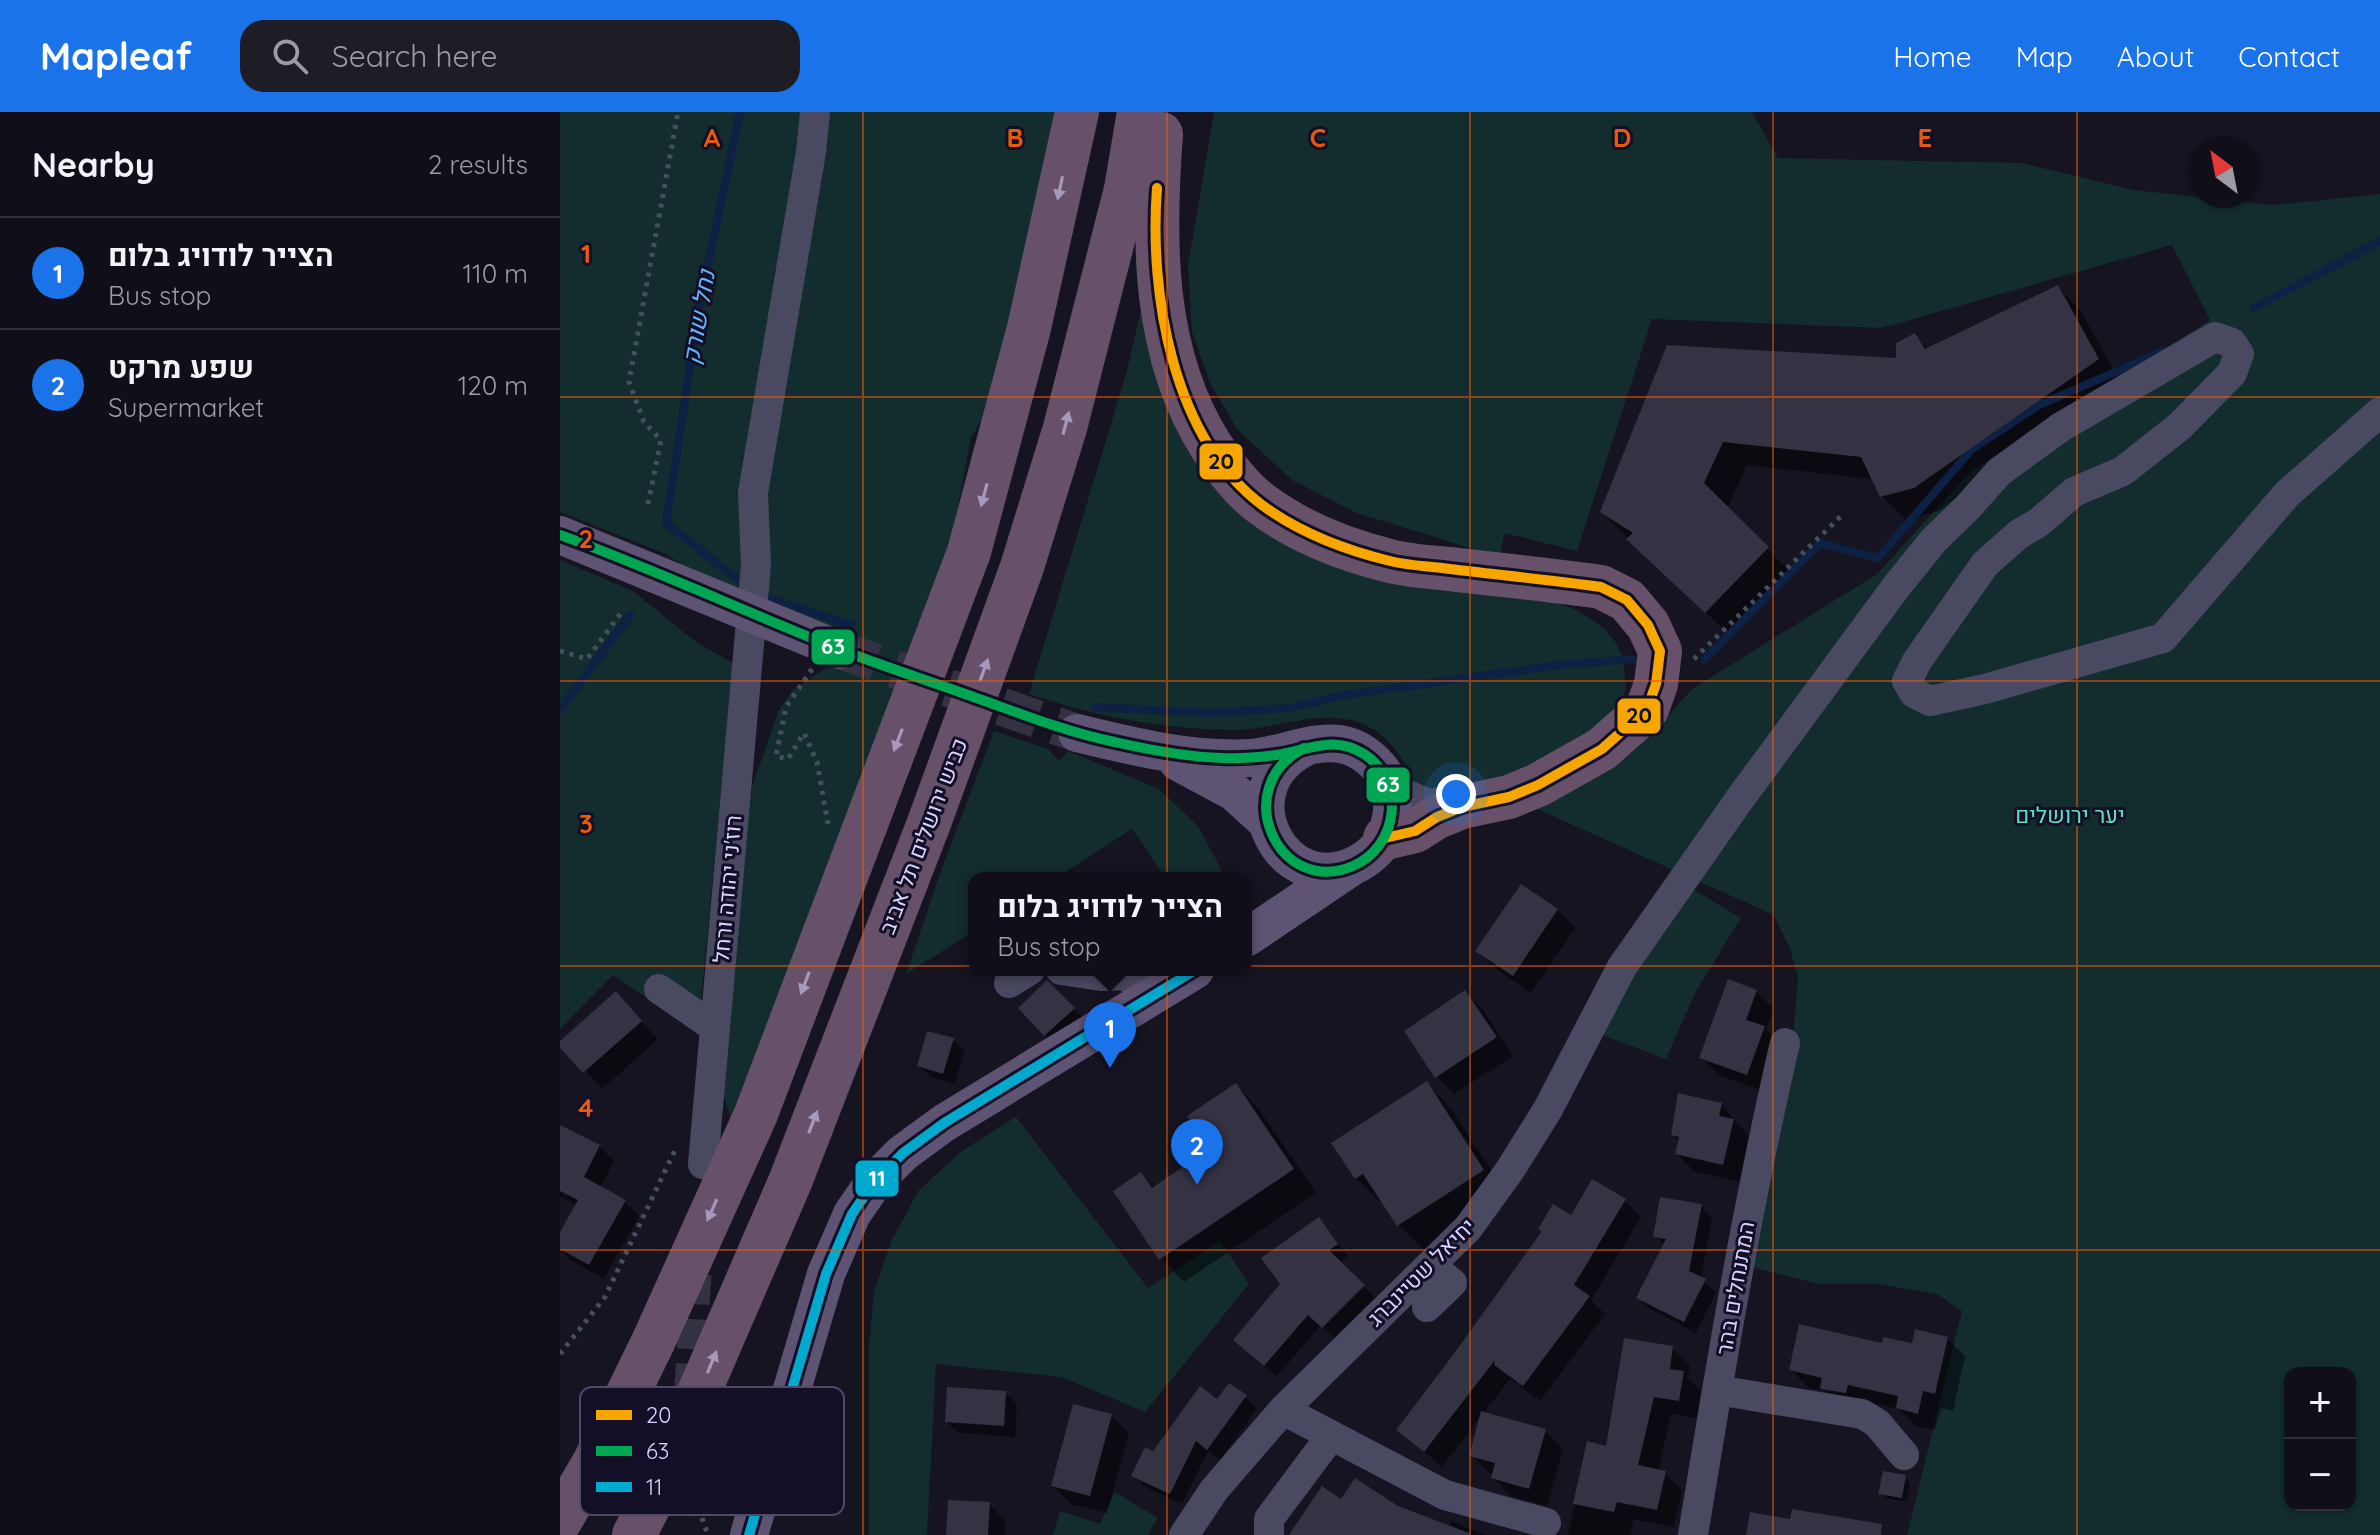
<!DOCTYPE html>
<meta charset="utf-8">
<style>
:root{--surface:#100f19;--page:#1e1d26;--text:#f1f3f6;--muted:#9c9ca2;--line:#302f38;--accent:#1a73e8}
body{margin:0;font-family:Quicksand,Heebo,sans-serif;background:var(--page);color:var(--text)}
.controls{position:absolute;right:24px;bottom:24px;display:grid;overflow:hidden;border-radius:16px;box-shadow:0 2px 6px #0004}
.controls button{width:72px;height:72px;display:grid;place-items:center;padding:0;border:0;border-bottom:2px solid var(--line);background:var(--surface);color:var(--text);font:40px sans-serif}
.compass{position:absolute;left:1628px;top:24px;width:72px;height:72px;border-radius:50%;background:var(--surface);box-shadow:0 2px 6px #0004;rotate:328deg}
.you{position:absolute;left:896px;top:682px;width:28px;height:28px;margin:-20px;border:6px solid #fff;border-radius:50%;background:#1a73e8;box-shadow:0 0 0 12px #1a73e833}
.badge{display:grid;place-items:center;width:52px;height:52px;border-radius:50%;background:var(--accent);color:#fff;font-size:26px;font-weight:700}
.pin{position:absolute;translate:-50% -66px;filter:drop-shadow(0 2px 4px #0008)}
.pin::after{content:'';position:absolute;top:42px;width:28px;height:24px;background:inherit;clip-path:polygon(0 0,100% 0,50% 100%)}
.popup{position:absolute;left:408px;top:760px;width:284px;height:104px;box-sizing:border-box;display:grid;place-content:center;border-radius:16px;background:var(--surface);filter:drop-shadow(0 2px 6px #0005);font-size:26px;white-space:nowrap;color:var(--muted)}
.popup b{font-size:30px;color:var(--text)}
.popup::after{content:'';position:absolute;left:50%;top:100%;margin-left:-16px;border:16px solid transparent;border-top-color:var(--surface)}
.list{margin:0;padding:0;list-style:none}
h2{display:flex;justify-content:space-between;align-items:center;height:104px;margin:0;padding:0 32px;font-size:34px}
h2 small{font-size:26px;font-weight:400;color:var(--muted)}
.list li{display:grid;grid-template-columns:52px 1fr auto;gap:24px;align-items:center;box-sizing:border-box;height:112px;padding:0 32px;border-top:2px solid var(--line)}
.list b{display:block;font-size:30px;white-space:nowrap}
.list p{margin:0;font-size:26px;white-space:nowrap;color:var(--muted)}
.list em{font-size:26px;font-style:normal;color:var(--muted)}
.icon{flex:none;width:44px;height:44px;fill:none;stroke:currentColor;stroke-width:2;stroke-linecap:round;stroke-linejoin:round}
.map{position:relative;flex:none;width:1820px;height:1423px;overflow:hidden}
header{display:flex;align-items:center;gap:48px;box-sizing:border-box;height:112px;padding:0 40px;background:var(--accent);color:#fff}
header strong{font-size:38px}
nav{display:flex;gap:44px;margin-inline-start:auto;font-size:28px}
.search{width:560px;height:72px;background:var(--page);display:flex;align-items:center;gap:20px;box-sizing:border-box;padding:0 28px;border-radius:24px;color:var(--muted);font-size:30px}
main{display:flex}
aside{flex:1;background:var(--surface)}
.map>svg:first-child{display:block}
.green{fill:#132c2d;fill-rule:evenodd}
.shadow{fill:#0007}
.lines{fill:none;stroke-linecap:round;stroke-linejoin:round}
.stream{stroke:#0d2144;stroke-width:8}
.building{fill:#343243}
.minor-tunnel{stroke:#333142;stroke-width:30;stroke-dasharray:30 15;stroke-linecap:butt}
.major-tunnel{stroke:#333142;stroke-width:38;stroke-dasharray:38 19;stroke-linecap:butt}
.path{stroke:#44505f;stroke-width:5;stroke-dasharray:4 6;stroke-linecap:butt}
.minor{stroke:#4a4962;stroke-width:30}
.major{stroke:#5e5373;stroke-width:38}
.highway{stroke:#67516a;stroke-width:44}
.bus-1-casing{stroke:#130f26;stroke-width:16}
.bus-2-casing{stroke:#130f26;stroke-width:16}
.bus-3-casing{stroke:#130f26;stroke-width:16}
.bus-1{stroke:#f7a600;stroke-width:10}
.bus-2{stroke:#00a651;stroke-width:10}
.bus-3{stroke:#00a9ce;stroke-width:10}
.oneway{fill:#a699bc}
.grid{fill:none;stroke:#e8590c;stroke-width:2;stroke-opacity:0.55}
.labels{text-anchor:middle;stroke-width:6;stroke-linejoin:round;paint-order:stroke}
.park-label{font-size:22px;fill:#5fe0c0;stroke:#130f26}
.street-label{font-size:22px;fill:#d9d4ff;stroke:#130f26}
.water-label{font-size:24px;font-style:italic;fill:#62b6ff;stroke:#130f26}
.key{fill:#130f26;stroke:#4e4a67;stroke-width:2}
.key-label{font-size:22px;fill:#d9d4ff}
.grid-label{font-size:26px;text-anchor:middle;font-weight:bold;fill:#e8590c;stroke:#130f26;stroke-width:6;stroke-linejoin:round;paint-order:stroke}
.line-badge{stroke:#130f26;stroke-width:3}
.badge-label{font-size:22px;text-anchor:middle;font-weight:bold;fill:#fff}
.pale-badge-label{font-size:22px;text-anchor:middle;font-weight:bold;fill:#111}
</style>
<header>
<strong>Mapleaf</strong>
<div class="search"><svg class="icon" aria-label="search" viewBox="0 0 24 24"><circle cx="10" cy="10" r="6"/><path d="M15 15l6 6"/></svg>Search here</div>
<nav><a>Home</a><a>Map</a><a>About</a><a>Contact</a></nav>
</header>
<main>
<aside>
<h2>Nearby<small>2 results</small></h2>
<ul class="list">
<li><span class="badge">1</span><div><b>הצייר לודויג בלום</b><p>Bus stop</p></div><em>110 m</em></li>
<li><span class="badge">2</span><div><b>שפע מרקט</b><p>Supermarket</p></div><em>120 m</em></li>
</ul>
</aside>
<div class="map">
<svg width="1820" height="1423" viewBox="0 0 1820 1423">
<rect width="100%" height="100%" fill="#161421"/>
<path class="green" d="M0 0H498L427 300 411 325 388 449 173 1013 162 978 161 935 192 675 219 598 232 579 270 553 106 442 0 400Z
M654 0H1192L1218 46 1462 51 1574 78 1713 93 1820 82V1423H1347L1402 1199 1377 1182 1318 1172H1259L1183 1153 1232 939 1238 865 1230 837 1214 803 968 693 1097 616 1132 577 1317 462 1411 359 1650 208 1612 133 1322 216 1092 207 1017 439 945 421 939 445 797 401 732 368 677 317 650 271 632 220 628 153ZM1730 1261H1790V1393H1730Z
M586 176 666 374 1017 498 1044 516 1056 531 1063 546 1066 576 1056 603 978 659 860 685C848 655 834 624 801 611 759 596 715 618 673 618 600 617 538 605 469 582L567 259Z
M0 448 73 479 136 530 173 551 138 921 53 863 0 917Z
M434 619 488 637 499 649 508 639 599 677 638 714 666 766H606L572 717 496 766H414V819L346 862 379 764Z
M1131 776 1181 806 1135 881 1106 947 1039 922 1078 853Z
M456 1005 588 1176 660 1129 689 1172 585 1300 501 1265 376 1252 367 1423H309V1234L314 1179 332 1128 359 1078 403 1038Z
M555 1380 598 1406 588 1423H493L500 1399 540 1412Z"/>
<path class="shadow" d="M1498 175 1521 199 1561 272 1378 399 1346 408 1322 384 1313 367 1187 353 1167 397 1231 460 1170 523 1092 451 1042 400 1108 236 1338 248 1355 224 1368 237Z
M997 798 1015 816 971 881 936 857 918 839Z
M487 871 525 908 497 934 460 896Z
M1196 880 1214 897 1206 918 1221 934 1205 980 1159 963 1141 945Z
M905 881 923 898 953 944 894 982 877 965Z
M73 900 98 927 42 977 0 931Z
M393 928 405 939 394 972 371 965 359 954Z
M867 972 890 995 947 1082 863 1137 839 1113 822 1088 820 1090 796 1066Z
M675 973 699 997 756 1081 624 1170 601 1146 581 1062 595 1076 652 1038Z
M1161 992 1191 1027 1181 1070 1135 1060 1117 1042 1120 1030 1113 1023Z
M0 1028 39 1034 54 1049 40 1076 64 1089 79 1104 44 1167 10 1148 0 1137V1124L17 1093 0 1085Z
M1064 1088 1081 1105 1031 1188 1045 1202 980 1289 950 1267 923 1302 985 1319 1003 1337 987 1394 951 1384 933 1366 934 1362 929 1361 911 1343 922 1303 882 1355 838 1317 1012 1106Z
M1141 1094 1152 1106 1141 1167 1156 1180 1136 1221 1090 1197 1078 1186 1105 1134 1095 1125Z
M759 1107 788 1144 779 1151 815 1185 774 1226 761 1213 717 1264 687 1239Z
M1387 1227 1405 1244 1393 1299 1381 1296 1375 1318 1356 1314 1339 1297 1305 1289 1280 1294 1265 1279 1249 1276 1231 1258 1323 1233H1354Z
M1112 1236 1130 1254 1128 1266 1141 1279 1137 1306 1111 1302 1098 1360 1105 1361 1122 1379 1114 1415 1074 1407 1070 1423H1008L1029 1331 1048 1337Z
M445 1281 457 1292 455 1325 398 1321 387 1310Z
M685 1285 697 1296 660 1348 648 1339 622 1392 585 1375 574 1363 594 1342 658 1290Z
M551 1304 569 1321 547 1401 511 1392 493 1374Z
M1345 1365 1350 1370 1347 1390 1326 1386 1320 1381Z
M781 1390 837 1396 889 1415 891 1409 927 1423H733Z
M429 1392 445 1409V1423H388Z"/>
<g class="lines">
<path class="stream" d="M180 0 140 190 106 411 186 474
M1694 196 1820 129
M201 483 291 513
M1144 548 1260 431 1318 446 1412 337 1479 293 1604 239
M536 595 652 601 729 596 785 583 999 553 1072 547
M0 597 70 503"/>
</g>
<path class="building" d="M1498 173 1539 247 1354 376 1320 385 1301 345 1163 330 1144 371 1209 435 1145 501 1066 427 1073 421 1040 400 1107 233 1336 246V231L1355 221 1365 237Z
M961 772 998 797 953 864 915 839Z
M1168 867 1197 878 1186 908 1205 914 1187 963 1139 946Z
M487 868 515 896 484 924 458 896Z
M905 878 937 925 875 966 844 919Z
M56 879 82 909 23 961 0 936V929Z
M367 919 394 926 383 962 357 954Z
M867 969 924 1058 837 1114 803 1062 795 1067 771 1031Z
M676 971 734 1057 599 1148 553 1079 581 1060 592 1076 649 1037 627 1004Z
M1118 981 1162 991 1159 1004 1174 1007 1163 1053 1115 1042 1119 1025 1111 1023Z
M0 1013 40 1033 24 1065 66 1088 29 1153 0 1137V1120L18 1088 0 1079Z
M1032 1067 1066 1087 1014 1173 1030 1184 963 1274 934 1253 935 1248 864 1340 836 1318 893 1243 982 1119 978 1117 993 1092 1011 1103Z
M1100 1085 1142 1092 1129 1159 1146 1167 1124 1210 1076 1186 1106 1127 1093 1125Z
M759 1105 778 1132 769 1138 805 1173 762 1216 748 1203 704 1254 673 1228 720 1172 701 1146Z
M1239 1212 1322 1231 1323 1225 1352 1231 1355 1217 1388 1225 1375 1282 1363 1279 1358 1302 1336 1296 1338 1284 1288 1273 1286 1281 1260 1277 1262 1266 1229 1258Z
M1064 1226 1113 1234 1110 1257 1124 1259 1119 1289 1094 1285 1078 1353 1106 1359 1097 1398 1057 1390 1054 1400 1013 1392 1027 1329 1046 1334Z
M669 1271 687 1283 647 1338 636 1329 610 1382 571 1364 585 1335 593 1339 640 1274 657 1287Z
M387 1275 446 1279 444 1314 385 1310Z
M513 1292 552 1302 530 1384 491 1374Z
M921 1299 986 1317 969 1377 931 1366 935 1351 909 1344Z
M1323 1359 1346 1363 1342 1386 1318 1382Z
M795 1366 838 1394 909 1421V1423H729L762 1374 781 1387Z
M388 1388 430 1390 428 1423H386Z
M1232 1397 1322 1412 1321 1423H1186L1190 1400 1230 1407Z"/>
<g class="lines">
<path class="minor-tunnel" d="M129 1282 137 1154"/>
<path class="major-tunnel" d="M280 538 517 621"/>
<path class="path" d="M88 392 101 328 84 310 69 270 118 0
M0 539 27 547 61 501
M1134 547 1282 403
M252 557 226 595 216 644 228 647 244 621 257 650 268 712
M0 1242 45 1185 115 1038
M126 1394 142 1406 148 1423"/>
<path class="minor" d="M830 676 869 692 901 687
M501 858 541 864 568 863 586 887
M449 871 470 858
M99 877 154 915
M143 1052 196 453 193 381 251 40 255 0
M867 1195 892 1171 871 1154
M1157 1278 1302 1302 1317 1311 1344 1343
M723 1298 885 1383 986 1411
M624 1423 654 1378 723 1298 908 1116 950 1058 988 997 1062 855 1179 688 1336 475 1374 428 1408 395 1439 360 1501 315 1655 225 1672 231 1679 242 1672 261 1620 314 1563 359 1514 380 1478 411 1459 422 1425 452 1357 549 1347 569 1354 581 1370 589 1425 577 1603 526 1727 382 1820 300
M709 1423V1407L771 1324
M1133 1423C1160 1258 1187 1094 1225 931"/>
<path class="major" d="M0 423 280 538
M517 621C574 635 632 649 691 646 720 644 751 628 780 632 798 635 814 647 824 662 835 682 834 700 827 721 822 734 811 744 799 751 724 792 663 678 744 636
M618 650 674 680 707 710
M686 826 793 754
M189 1423 266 1162 292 1102 314 1070 343 1041 384 1011 635 858"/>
<path class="highway" d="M601 22C593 128 592 241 651 334 666 356 682 378 703 393 741 421 785 438 830 449 849 454 870 455 890 457 940 463 991 468 1041 475L1067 488 1088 513 1100 539 1096 572 1087 597 1042 637 978 673 949 685 902 695 877 705 855 719 825 726
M0 1409 35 1349 94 1228 196 1002 409 440 469 216 517 0
M74 1423 95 1382 230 1070 369 711 462 455 505 316 566 77 579 0"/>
<g class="bus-1-casing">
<path id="bus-1" d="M597 76C589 181 612 325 702 393 740 421 785 438 830 449 849 454 870 454 890 457 940 463 991 468 1041 475L1067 488 1088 513 1100 539 1096 572 1087 597 1042 637 978 673 949 685 902 695 877 705 855 719 825 726"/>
</g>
<g class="bus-2-casing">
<path id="bus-2" d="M0 423C91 456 179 497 269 533 315 552 364 567 411 584 459 601 506 620 555 630 590 638 626 645 662 646 683 647 703 645 723 642 752 636 776 624 804 642 847 670 838 735 793 754 718 786 668 675 744 636"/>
</g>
<g class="bus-3-casing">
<path id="bus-3" d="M189 1423 266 1162 292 1102 314 1070 343 1041 384 1011 635 858"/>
</g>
<use href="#bus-1" class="bus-1"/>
<use href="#bus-2" class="bus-2"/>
<use href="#bus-3" class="bus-3"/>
</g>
<defs><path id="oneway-solid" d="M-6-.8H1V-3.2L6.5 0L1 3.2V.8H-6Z" transform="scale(2)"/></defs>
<g class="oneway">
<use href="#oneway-solid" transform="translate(500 76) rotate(102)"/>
<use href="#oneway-solid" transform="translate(506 311) rotate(-75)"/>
<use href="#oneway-solid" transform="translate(424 383) rotate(105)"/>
<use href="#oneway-solid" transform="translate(424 558) rotate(-70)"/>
<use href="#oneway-solid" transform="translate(338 628) rotate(111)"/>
<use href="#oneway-solid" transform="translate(245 871) rotate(111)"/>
<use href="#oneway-solid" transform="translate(253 1010) rotate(-69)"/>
<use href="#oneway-solid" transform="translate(152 1098) rotate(114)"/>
<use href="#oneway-solid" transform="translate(152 1250) rotate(-67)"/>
</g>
<path class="grid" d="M303 0V1423M607 0V1423M910 0V1423M1213 0V1423M1517 0V1423M0 285H1820M0 569H1820M0 854H1820M0 1138H1820"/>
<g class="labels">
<g class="park-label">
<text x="1510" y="711">יער ירושלים</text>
</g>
<g class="street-label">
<text transform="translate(363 724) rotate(-69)" y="8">כביש ירושלים תל אביב</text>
<text transform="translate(167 777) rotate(-85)" y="8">רוז'ני יהודה ורחל</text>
<text transform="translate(861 1160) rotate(-45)" y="8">יחיאל שטיינברג</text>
<text transform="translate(1175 1176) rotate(-80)" y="8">המתנחלים בהר</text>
</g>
<g class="water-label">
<text transform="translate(139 205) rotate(-80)" y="8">נחל שורק</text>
</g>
</g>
<rect x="20" y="1275" width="264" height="128" rx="12" class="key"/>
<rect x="36" y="1298" width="36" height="10" fill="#f7a600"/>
<rect x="36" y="1334" width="36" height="10" fill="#00a651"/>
<rect x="36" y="1370" width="36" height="10" fill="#00a9ce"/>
<g class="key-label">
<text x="86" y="1311">20</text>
<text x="86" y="1347">63</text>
<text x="86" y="1383">11</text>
</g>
<g class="grid-label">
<text x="152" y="35">A</text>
<text x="455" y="35">B</text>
<text x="758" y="35">C</text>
<text x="1062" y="35">D</text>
<text x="1365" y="35">E</text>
<text x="26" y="151">1</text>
<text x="26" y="436">2</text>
<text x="26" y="721">3</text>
<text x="26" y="1005">4</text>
</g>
<g class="line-badge">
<rect x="638" y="330" width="46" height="39" rx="8" fill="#f7a600"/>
<rect x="250" y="516" width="46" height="38" rx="8" fill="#00a651"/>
<rect x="1056" y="585" width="46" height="38" rx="8" fill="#f7a600"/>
<rect x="805" y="654" width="46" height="38" rx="8" fill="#00a651"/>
<rect x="294" y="1047" width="46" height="39" rx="8" fill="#00a9ce"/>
</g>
<g class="badge-label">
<text x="273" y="542">63</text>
<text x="828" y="680">63</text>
<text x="317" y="1074">11</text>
</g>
<g class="pale-badge-label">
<text x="661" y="357">20</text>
<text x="1079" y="611">20</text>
</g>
</svg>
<div class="controls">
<button>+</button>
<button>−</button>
</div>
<svg class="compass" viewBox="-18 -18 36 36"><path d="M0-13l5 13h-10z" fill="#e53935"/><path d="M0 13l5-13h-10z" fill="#9c9ca2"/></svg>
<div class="you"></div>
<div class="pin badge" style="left:550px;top:956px">1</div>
<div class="popup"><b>הצייר לודויג בלום</b>Bus stop</div>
<div class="pin badge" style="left:637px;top:1073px">2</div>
</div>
</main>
